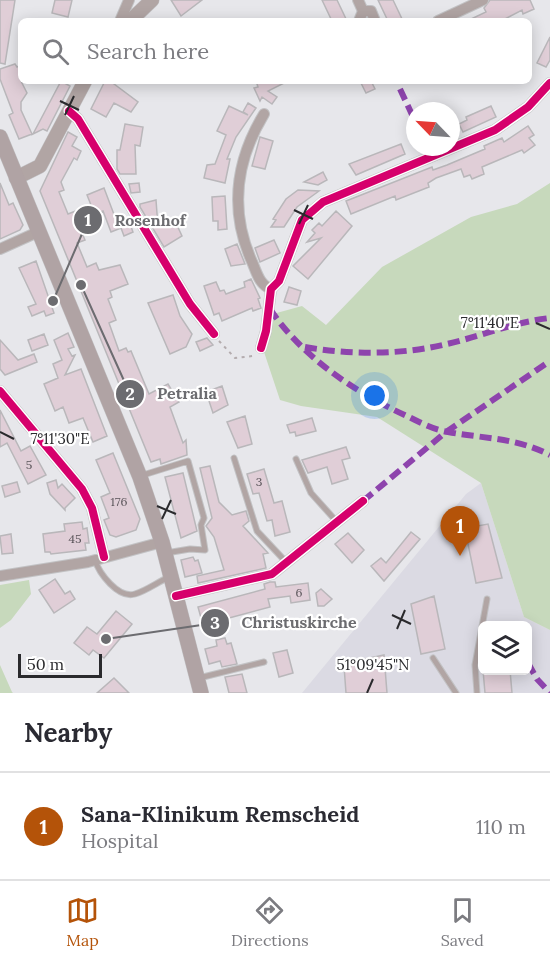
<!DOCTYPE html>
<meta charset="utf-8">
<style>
:root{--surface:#fff;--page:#f2f2f3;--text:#2b2b33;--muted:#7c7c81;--line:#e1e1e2;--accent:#b45309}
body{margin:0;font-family:Lora,serif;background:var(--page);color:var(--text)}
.controls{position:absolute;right:18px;bottom:18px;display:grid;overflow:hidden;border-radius:9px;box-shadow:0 3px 15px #0003}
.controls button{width:54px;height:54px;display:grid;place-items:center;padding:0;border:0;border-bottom:2px solid var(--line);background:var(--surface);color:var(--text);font:30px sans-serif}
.compass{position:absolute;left:406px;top:102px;width:54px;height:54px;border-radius:50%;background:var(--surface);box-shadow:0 3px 15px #0003;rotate:295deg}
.scale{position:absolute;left:18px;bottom:15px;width:84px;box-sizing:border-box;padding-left:6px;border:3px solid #2a2a2d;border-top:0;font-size:16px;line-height:21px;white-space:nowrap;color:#2a2a2d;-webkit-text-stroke:4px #fff;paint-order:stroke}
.you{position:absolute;left:375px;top:396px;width:21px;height:21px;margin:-15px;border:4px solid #fff;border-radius:50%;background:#1a73e8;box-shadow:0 0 0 9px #1a73e833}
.badge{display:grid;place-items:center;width:39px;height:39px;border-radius:50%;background:var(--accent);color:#fff;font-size:20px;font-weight:700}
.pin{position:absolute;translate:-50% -50px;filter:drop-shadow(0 2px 3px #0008)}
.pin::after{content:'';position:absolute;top:32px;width:21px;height:18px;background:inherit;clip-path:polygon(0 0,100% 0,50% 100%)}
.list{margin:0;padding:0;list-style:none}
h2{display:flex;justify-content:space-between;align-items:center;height:78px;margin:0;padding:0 24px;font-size:26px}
h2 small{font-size:20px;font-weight:400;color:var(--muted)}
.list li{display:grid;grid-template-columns:39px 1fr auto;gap:18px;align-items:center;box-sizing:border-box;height:108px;padding:0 24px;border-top:2px solid var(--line)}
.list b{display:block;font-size:22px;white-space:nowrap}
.list p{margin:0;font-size:20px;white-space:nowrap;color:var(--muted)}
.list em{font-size:20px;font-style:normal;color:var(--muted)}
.icon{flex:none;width:33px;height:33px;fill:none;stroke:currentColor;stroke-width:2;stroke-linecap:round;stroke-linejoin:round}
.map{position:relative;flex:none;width:550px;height:693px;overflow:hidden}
.search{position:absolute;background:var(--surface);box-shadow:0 3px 15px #0003;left:18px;right:18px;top:18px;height:66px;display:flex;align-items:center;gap:15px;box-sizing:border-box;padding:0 21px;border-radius:9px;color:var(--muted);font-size:22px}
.sheet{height:186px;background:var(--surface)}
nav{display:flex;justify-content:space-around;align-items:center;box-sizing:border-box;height:84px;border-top:2px solid var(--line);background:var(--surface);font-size:16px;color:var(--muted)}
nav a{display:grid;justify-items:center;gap:3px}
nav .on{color:var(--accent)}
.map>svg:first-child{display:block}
.built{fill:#dbdae3;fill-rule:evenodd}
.green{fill:#c7d9bc}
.building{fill:#e0ced7;stroke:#b9b7ba;stroke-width:1.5}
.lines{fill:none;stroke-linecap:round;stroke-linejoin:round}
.service-casing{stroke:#c2c2c4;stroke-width:7}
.minor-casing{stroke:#c2c2c4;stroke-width:12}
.tertiary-casing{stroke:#c2c2c4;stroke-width:15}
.secondary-casing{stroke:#c2c2c4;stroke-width:16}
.path{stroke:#b4acae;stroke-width:2;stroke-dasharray:3 4.5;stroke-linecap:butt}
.service{stroke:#b1a5a4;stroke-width:5}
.minor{stroke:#b1a5a4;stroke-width:10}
.tertiary{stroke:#b1a5a4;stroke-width:14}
.secondary{stroke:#b0a3a4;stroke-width:15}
.quiet{stroke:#8e44ad;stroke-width:6;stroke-dasharray:12 6;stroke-linecap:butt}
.cycleway-casing{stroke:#fff;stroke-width:11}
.cycleway{stroke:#d6006c;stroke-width:8}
.ticks{fill:none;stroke:#2a2a2d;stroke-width:2}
.labels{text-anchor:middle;stroke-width:4.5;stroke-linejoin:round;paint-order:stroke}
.number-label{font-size:12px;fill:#585358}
.ticks-label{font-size:15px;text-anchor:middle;fill:#2a2a2d;stroke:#fff;stroke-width:4.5;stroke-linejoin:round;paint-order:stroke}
.leader{fill:none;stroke:#6c6c70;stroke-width:2}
.callout-dot{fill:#6c6c70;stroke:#fff;stroke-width:2}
.mark-label{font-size:18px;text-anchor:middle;font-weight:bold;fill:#fff}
.callout-label{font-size:16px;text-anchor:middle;font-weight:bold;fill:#6c6c70;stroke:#fff;stroke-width:4.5;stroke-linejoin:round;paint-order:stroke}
</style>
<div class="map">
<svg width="550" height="693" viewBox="0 0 550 693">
<rect width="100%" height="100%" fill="#e7e7eb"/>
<path class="built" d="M481 483 524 617 550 630V693H302L466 494ZM482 626H528V670H482Z"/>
<path class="green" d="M550 183V630L524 617 481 483 377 417 301 406 280 400 263 349 273 314 302 306 326 325 382 267 471 217 517 204Z
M29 580 31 594 11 620 0 628V585Z
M0 665 12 692 13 693H0Z"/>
<path class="building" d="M0 0H15L5 64 0 63Z
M55 0H72L68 17 52 13Z
M171 0H202L181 16Z
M322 0H337L347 21H332Z
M378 0H393L403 21H388Z
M490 0H530L534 9 523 14 522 10 501 21H467L486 12 484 8Z
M550 37V60L546 67 537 63Z
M15 64 17 67 21 65V81L27 93 21 102V110L32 134 19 139 9 115 13 113 0 79V69Z
M61 81 70 86 47 131 43 129 33 134Z
M105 81H110L138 102 131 112 114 103 106 117 91 109Z
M256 81H288L268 91 277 97 272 104 262 97 260 101 254 88 258 87Z
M360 81H371L375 89 366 93Z
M248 103 256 108 236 137 227 159H230L225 183 204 178 207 165 215 164 226 135 217 131 229 106 248 115 243 112Z
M491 106 496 117 463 132 459 124 467 120 466 117Z
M125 124 143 127 140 146 135 145 136 174H120L117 169V150H120Z
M528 126 534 135 529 138 535 145 524 153 522 150 482 167 484 174 472 179 470 175 464 177 461 169 436 178 428 183 429 187 396 200 395 196 351 214 346 201 432 167 433 170 447 165 485 149 484 146 502 138 504 142Z
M68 132 77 137 72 146 81 151 77 160 74 158 61 182 64 190 59 192 68 214 91 205 87 195 104 188 118 225V215L129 221 133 232 124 236 121 228 111 232 103 211 77 221 85 240 77 243 87 267 96 263 99 270 120 265 128 284 110 291 112 297 108 299 116 320 109 323 119 351 126 348 128 352 131 351 149 394 168 384 179 402 170 407 183 443 186 440 187 455 161 464 160 459 151 462 40 191Z
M260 137 273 141 265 169 252 166Z
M401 144 405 154 356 175 349 164Z
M323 172 327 180 318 185 304 182Z
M0 183 9 205 13 203 23 225 20 230 0 239Z
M139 183 140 192 131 193 129 184Z
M298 190 319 191 297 207 284 227H271L276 220 273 219 286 199Z
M225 196 227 229 218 230V221H213L212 197Z
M156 200 158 227 174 219 182 236 164 247 140 207V204Z
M336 211 352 226 308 279 293 266 321 238 307 242 315 233 312 230 319 223 322 226Z
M274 240 280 253 260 262 255 248Z
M237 244 245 264 231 266 225 249Z
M36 261 54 313 46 316 44 311 32 316 28 307 36 304 19 268Z
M251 279 260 298 258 299 261 308 253 311 252 308 222 321 219 313 214 315 204 286 216 282 220 291 224 290 226 294 245 287 244 282Z
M289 287 301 291 297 305 284 302Z
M173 295 180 316 192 334 186 347 170 354 148 303Z
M68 333 74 347 68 349 72 356 75 355 65 375 81 369 107 436 93 442 83 418 69 423 63 407 55 411 44 384 58 378 53 364 62 360 54 340Z
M44 334 48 345 32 351 28 340Z
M207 338 213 345 200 351 196 342Z
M0 340 18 360 34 354 37 362 5 375 0 369Z
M222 386 228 405 213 413 206 392Z
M0 410 21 451 30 446 46 475 28 484 7 443 0 447Z
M245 416 252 444 238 448 227 422Z
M312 418 316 431 296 436 295 432 290 433 287 425Z
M346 447 350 458 342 460 348 479 332 484 327 467 308 473 302 460Z
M113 453 140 519 136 530 116 537 110 535 104 520 109 518 101 497 110 493 96 460Z
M210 466 219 502 232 515 246 511 249 521 243 526 268 553 263 554 266 568 198 583 197 576 224 570 214 537 206 526 212 518 200 468Z
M264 469 274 503 282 501 290 532 275 536 272 520 267 521 259 493 253 494 247 474Z
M183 473 197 531 181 538 165 477Z
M56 480 58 488 62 484 75 498 65 508V510L50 494 47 483Z
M17 482 20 492 5 497 2 486Z
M82 522 83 529 87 528 89 543H85L86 550 51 554 50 552H45L43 534 65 531 64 524Z
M488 524 502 578 476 583 466 534 478 532 477 526Z
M411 532 420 539 384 581 371 566 381 558 386 563Z
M348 533 364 550 352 563 335 544Z
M11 534 13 553 2 554 0 536Z
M193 557 195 561 198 560 202 573 185 577 181 560Z
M55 579 65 594 70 591 75 599 54 613 39 590Z
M270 582H275L276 587 308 583 310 600 291 603 290 596 268 599 270 607 203 625 198 607 265 589 264 584Z
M321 589 332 599 324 606H318L316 593Z
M434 596 445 649 421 654 411 604Z
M116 611 132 624 104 658 93 650 89 655 74 643 87 627 97 634Z
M225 638 227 644 231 643 237 664 222 667 220 661 209 664 205 649 217 646 216 640Z
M287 650 293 673 279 677 273 653Z
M384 655 387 693H346L344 666 358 665V661L365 659Z
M483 670H510L512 693H485Z
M242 674 247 693H229L225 677Z
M114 678 129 693H97Z"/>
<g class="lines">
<g class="service-casing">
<path id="service" d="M234 458 257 531 287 563
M296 459 311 493 337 522
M140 476 188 461 204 518 201 525 205 550 190 549 166 553
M95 560C99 573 118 599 135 594 146 591 158 582 169 577
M433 658 456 693
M199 678 264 662
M477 693 475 665 487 599"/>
</g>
<g class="minor-casing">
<path id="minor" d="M358 0 363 11 359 21
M363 11H371L375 21
M120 21 129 0
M438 21 483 0
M69 111 78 119 190 304 214 334
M264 114C235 162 229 212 253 264 257 274 260 285 271 289
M0 249 40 231
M261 348 266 331 271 289 279 281 302 220 323 202 495 130 528 107 550 83
M0 391 82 489 92 508 104 557
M0 576 88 562 162 542
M176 596 272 574 363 501"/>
</g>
<g class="tertiary-casing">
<path id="tertiary" d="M130 21 152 0
M16 178 40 166 85 81"/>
</g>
<g class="secondary-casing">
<path id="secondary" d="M0 137 140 477 162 542 201 693"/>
</g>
<path class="path" d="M219 341 235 358 253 356"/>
<use href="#service" class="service"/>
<use href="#minor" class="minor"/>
<use href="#tertiary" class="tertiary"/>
<use href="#secondary" class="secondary"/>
<path class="quiet" d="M400 89 415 121
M270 309C303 358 356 393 409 417 421 423 435 430 448 432 486 439 514 437 550 455
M305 347C351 355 402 355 447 344 482 336 514 322 550 318
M363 501 446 432 550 361
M480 641H482
M528 663 537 679 550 693"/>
<g class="cycleway-casing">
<path id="cycleway" d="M69 111 78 119 190 304 214 334
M261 348 266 331 271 289 279 281 302 220 323 202 495 130 528 107 550 83
M0 391 82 489 92 508 104 557
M176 596 272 574 363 501"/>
</g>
<use href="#cycleway" class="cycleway"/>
</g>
<path class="ticks" d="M60 101 79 110M65 115 74 96M294 210 313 219M299 224 308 205M536 323 550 329M0 432 14 439M157 506 176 514M162 519 171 500M392 615 411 624M397 629 405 610M367 693 373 679"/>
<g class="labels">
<g class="number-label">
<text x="29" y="469">5</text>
<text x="259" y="486">3</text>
<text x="119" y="506">176</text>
<text x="75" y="543">45</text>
<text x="299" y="597">6</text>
</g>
</g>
<g class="ticks-label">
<text x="490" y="328">7°11'40"E</text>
<text x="60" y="444">7°11'30"E</text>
<text x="373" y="670">51°09'45"N</text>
</g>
<path class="leader" d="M53 301L88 220M81 285L130 394M106 639L215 623"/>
<g class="callout-dot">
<circle cx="53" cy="301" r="6"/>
<circle cx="81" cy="285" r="6"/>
<circle cx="106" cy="639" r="6"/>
<circle cx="88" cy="220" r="15"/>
<circle cx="130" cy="394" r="15"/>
<circle cx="215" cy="623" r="15"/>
</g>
<g class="mark-label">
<text x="88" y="226">1</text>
<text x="130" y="400">2</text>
<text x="215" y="629">3</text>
</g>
<g class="callout-label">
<text x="150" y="226">Rosenhof</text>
<text x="187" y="399">Petralia</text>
<text x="299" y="628">Christuskirche</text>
</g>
</svg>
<div class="controls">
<button><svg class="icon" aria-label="layers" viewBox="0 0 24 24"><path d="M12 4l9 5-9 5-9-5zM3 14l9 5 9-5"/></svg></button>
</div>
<svg class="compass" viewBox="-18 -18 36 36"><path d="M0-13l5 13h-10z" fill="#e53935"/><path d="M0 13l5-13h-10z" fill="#7c7c81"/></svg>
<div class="scale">50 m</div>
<div class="you"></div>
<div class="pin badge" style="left:460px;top:556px">1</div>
<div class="search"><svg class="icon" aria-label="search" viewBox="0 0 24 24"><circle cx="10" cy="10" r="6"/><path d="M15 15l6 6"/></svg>Search here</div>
</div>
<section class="sheet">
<h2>Nearby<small></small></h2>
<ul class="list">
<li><span class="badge">1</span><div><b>Sana-Klinikum Remscheid</b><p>Hospital</p></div><em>110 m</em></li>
</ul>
</section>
<nav>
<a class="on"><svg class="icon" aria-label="map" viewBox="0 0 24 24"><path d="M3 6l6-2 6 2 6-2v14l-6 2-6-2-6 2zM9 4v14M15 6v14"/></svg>Map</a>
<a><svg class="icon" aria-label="directions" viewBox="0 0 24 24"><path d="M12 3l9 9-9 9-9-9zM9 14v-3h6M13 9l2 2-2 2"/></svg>Directions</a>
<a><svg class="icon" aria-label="saved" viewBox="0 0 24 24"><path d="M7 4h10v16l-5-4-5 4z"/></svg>Saved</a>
</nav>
